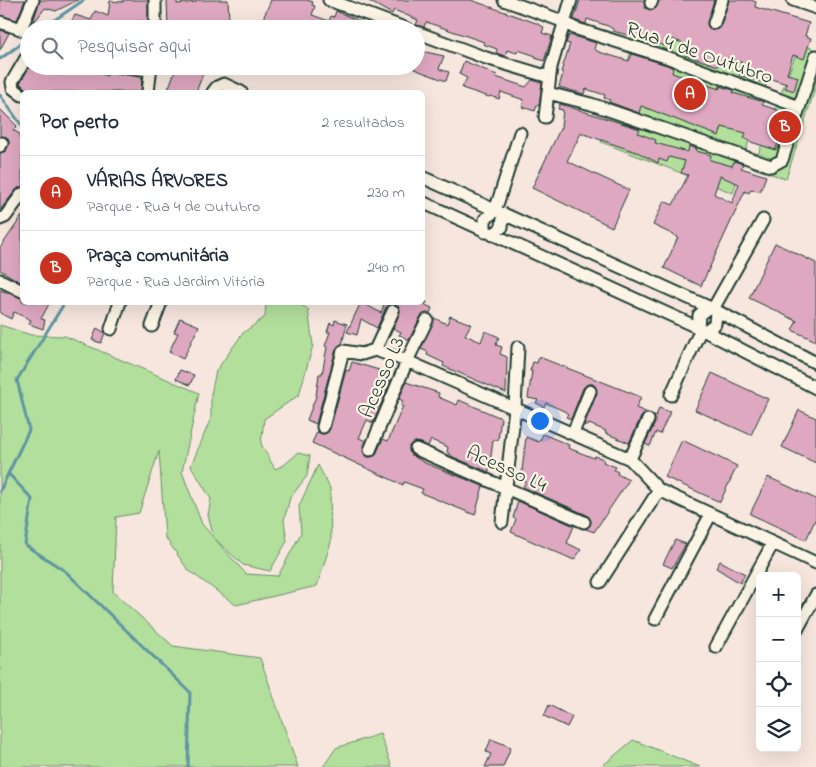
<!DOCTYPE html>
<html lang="pt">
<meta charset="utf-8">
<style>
:root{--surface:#fff;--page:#f6f6f7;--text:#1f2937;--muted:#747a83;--line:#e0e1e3;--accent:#c8321e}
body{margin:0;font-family:"Indie Flower",sans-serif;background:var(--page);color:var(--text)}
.controls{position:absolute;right:15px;bottom:15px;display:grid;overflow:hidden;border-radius:8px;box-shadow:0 5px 20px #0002}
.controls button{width:45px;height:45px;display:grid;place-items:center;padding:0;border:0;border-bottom:1px solid var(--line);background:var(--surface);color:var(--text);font:25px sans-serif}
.you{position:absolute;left:539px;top:420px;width:18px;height:18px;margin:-12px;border:4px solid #fff;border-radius:50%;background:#1a73e8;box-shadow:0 0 0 8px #1a73e833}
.badge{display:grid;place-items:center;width:32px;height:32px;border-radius:50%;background:var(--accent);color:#fff;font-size:16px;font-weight:700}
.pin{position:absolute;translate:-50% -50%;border:2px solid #fff;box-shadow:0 1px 5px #0006}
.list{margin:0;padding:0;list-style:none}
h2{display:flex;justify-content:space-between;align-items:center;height:65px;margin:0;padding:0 20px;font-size:21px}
h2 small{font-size:16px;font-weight:400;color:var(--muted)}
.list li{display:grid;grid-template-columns:32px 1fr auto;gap:15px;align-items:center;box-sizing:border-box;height:75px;padding:0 20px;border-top:1px solid var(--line)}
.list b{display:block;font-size:19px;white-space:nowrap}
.list p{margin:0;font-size:16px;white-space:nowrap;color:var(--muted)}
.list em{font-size:16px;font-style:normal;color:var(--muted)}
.icon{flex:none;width:28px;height:28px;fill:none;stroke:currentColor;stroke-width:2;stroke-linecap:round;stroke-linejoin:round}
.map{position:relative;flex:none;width:816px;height:767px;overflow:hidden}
.search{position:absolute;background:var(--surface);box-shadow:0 5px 20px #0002;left:20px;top:20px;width:405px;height:55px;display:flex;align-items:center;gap:12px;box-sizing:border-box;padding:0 18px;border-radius:28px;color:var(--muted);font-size:19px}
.panel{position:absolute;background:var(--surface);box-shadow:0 5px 20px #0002;left:20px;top:90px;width:405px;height:215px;border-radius:8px}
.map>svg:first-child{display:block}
.green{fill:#b2df9c;stroke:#688e68}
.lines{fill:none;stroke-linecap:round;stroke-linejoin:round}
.stream{stroke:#5e95a1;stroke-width:3}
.building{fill:#dea8c0;stroke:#1f3d34;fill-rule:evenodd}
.minor-casing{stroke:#1f3d34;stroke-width:15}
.minor{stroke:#fcf5e5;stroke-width:11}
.labels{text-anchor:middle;stroke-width:4.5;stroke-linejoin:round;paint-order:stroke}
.street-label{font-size:21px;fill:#1f3d34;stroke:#fcf5e5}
</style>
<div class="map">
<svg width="816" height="767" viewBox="0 0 816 767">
<rect width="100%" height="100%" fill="#f6e6de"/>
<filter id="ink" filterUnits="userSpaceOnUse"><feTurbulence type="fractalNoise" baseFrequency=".02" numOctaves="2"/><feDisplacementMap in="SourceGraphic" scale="10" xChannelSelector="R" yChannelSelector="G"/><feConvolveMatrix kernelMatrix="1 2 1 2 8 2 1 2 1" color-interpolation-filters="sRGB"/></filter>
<g filter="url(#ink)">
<path class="green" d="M648 0H661L778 46 733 193 601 142Z
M800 43 816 50V86L786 179 753 168Z
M266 303H297L308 309 313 345 299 395 264 419 261 444 275 469 284 465 298 453 310 456 307 476 290 498 284 520 287 541 270 571 243 565 215 539 246 574 278 576 301 533 299 506 318 465 330 488 331 542 317 586 236 605 188 570 165 537 159 451 139 513 116 517 113 592 173 646 260 658 298 767H0V325L31 335 65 336 199 393 182 472 202 524 214 538 208 515 211 499 191 466 211 418V394L216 371 243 333 265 317Z
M380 734 392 767H323L336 748Z
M633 740 700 767H601Z"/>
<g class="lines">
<path class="stream" d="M41 29 84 0
M0 59 29 38
M0 95 22 126
M8 473 32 499 25 545 65 571 190 692 188 767
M0 491 29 430 17 380 65 302"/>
</g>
<path class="building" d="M0 0H25L17 20 0 15Z
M40 0H78L56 11 45 8 32 25Z
M123 0H148V22L136 21V29H67L75 15 91 20 95 11 108 16 110 1 123 2Z
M167 0H177V4L196 2 195 0H228L229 21 193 25V29H168Z
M271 0H307L313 2 312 5 315 6 312 15 329 21 331 16 334 17 336 11 377 29H278L261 23Z
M367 0H471L536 23 544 27 542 33 552 36 544 61 535 58 536 56 518 50 517 53 507 50 505 56 496 53 497 49 483 44 484 42 426 22 424 27 416 25 418 20 394 10 392 14Z
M580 0H644L645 8 652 10 656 8 659 0H714L707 24 709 28 715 30 721 25 729 0H751L756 2 755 7 809 23 805 36 811 38 804 59 793 55 787 74 798 77 794 91 785 88 787 84 771 79 768 78 765 83 739 75 743 63 728 58 725 66 719 63 718 66 685 55 688 45 669 38 666 46 613 31V29L608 26 587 19 586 24 577 21 574 19Z
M0 30 9 33 0 50Z
M569 35 596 43 594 49 599 52 629 61 632 54 667 65 673 68 672 73 719 89 720 86 726 88 734 90 733 93 764 102 762 105 778 110 777 113 785 115 776 150 751 142 744 138 746 133 722 127 719 136 641 106 639 113 609 102 610 100 604 98 605 95 586 89 584 94 559 87 563 73 561 72 570 44 566 43Z
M421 51 444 56 439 69 449 72 446 81 414 69Z
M464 61 497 75 496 77 526 87 532 80 542 83 539 106 537 105 535 111 522 107 524 100 501 92 499 99 490 96 489 97 462 88 467 78 459 74Z
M30 66H83L107 76 108 72 140 77 142 78 141 92H29L20 83Z
M177 66H206L196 92H167Z
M560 104 640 129 638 133 656 140 655 143 688 152 689 146 697 149 696 151 711 155 710 160 732 166 734 161 743 164 741 168 766 176 760 192 751 189 749 193 745 191 701 286 664 268 678 237 653 225 664 201 673 205 688 175 681 173 685 161 669 157 667 162 659 159 658 163 639 153 581 133 567 161 629 190 612 227 532 188 561 127 563 110 558 109ZM720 176 739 184 732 203 714 194Z
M0 109 17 126 13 130 21 135 19 138 22 141V187L16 190 0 210V153L6 151 9 143 7 137 0 136Z
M22 216V283L0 270V248Z
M775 243 816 263V341L792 330 797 321 749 298Z
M0 290 22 298V302H50L41 319 45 320 43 329 29 324 31 320 14 312 11 319 0 313Z
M361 302 381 313 385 302H427L425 305 432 308 430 313 421 316 409 340 399 335 401 332 393 328 400 311 399 306 393 304 386 307 377 328 361 319 357 335 347 332Z
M450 316 471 324 465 335 481 342 485 331 499 337 496 345 502 347 500 354 507 357 506 393 443 366 444 363 427 355 428 352 421 349 434 318 447 324Z
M180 318 199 326 183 359 169 352 178 333 174 332Z
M335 320 347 324 342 344 336 349 316 424 307 420 316 396 319 374H322L327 347 325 346 330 332H327L330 323 334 325Z
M97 328 105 333 101 343 92 340Z
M539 357 641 397 636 408 648 413 641 417 629 443 605 433 606 431 589 424 588 426 584 425 597 393 593 384H588L583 388 571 419 566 417 568 414 564 411 546 403 544 407 536 403 538 400 528 398 532 371H530L533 362 537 363Z
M352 362 379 370 377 375 391 381 373 423 367 420 359 438 366 441 363 451 368 457 375 456 383 439 388 441 403 406H401L403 401 399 399 406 382 439 393 438 397 457 405 459 400 501 418 498 440H493L489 472 453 457 447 452 448 447 431 440 428 446 416 442 409 446 410 454 425 463 483 486 475 515 421 493 423 489 404 482 403 485 312 443 317 432 324 434 330 429 346 370 349 371Z
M180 370 194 375 190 385 176 379Z
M712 373 768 399 751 435 695 410Z
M659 408 670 412 660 434 656 432 650 446 645 444 655 423 654 415 656 416Z
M799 410 816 418V463L782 447Z
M543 434 569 445 568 448 594 458 595 456 604 459 603 462 616 467 614 470 618 472 617 474 629 480 594 532 586 529 591 522 587 515 523 487 526 481 521 479 526 437 539 442Z
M682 440 737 466 720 502 665 477Z
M768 477 816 499V518L806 540 750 514Z
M518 501 574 526 567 543 581 550 574 560 511 532 516 519 513 518Z
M675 540 686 544 672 568 663 564Z
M720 561 745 574 740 583 716 568Z
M549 705 572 717 567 727 544 716Z
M491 739 511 747 503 767H485L491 754 486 752Z"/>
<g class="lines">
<g class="minor-casing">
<path id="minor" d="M155 0V29
M329 0 407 29
M504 0 565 22 574 28 669 58 799 107
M793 0 816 8
M651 3 652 0
M0 22 29 32
M714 23 722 0
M21 29 33 0
M416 32 486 58 549 77
M112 66 151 70
M148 92 151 66
M213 92 217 87 224 84 241 92
M548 93 591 104 771 166 782 160 816 56
M22 95 13 88 12 82 29 53
M545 117 551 67 571 0
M0 146 2 143
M422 177 713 309 816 363
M422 202 701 329 816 388
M0 219 5 217 22 194
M485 232V219L495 211 520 133
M493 235 502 227 503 215
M0 280 22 291
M713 309 763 220
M152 326 161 302
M698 328 699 315 709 307
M111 329 120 302
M705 331 715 324 716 311
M375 350 393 311
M671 395 701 329
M323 427 343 351 362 354 375 350 407 361 630 459 659 490 816 563
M573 433 590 391
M416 449 584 522
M370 450 407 361 427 320
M630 459 648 420
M502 522 515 408 518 347
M600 582 659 490
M655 619 711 514
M797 630 816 595
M716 647 773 543"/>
</g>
<use href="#minor" class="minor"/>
</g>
</g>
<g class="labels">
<g class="street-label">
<text transform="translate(700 52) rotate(19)" y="7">Rua 4 de Outubro</text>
<text transform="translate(381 377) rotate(-67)" y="7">Acesso L3</text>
<text transform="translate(507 468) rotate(24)" y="7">Acesso L4</text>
</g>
</g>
</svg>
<div class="controls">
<button>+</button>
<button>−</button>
<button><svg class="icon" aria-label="locate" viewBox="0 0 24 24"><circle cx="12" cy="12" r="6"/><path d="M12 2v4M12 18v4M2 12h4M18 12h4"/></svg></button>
<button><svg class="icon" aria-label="layers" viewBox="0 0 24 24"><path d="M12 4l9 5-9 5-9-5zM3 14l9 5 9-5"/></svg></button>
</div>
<div class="you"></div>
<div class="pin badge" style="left:690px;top:94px">A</div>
<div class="pin badge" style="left:785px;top:127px">B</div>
<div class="search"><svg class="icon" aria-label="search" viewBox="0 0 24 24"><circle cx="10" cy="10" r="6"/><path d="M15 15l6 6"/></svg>Pesquisar aqui</div>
<section class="panel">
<h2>Por perto<small>2 resultados</small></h2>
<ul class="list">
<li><span class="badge">A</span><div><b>VÁRIAS ÁRVORES</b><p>Parque · Rua 4 de Outubro</p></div><em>230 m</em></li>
<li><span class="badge">B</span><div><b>Praça comunitária</b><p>Parque · Rua Jardim Vitória</p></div><em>240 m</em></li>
</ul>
</section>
</div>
